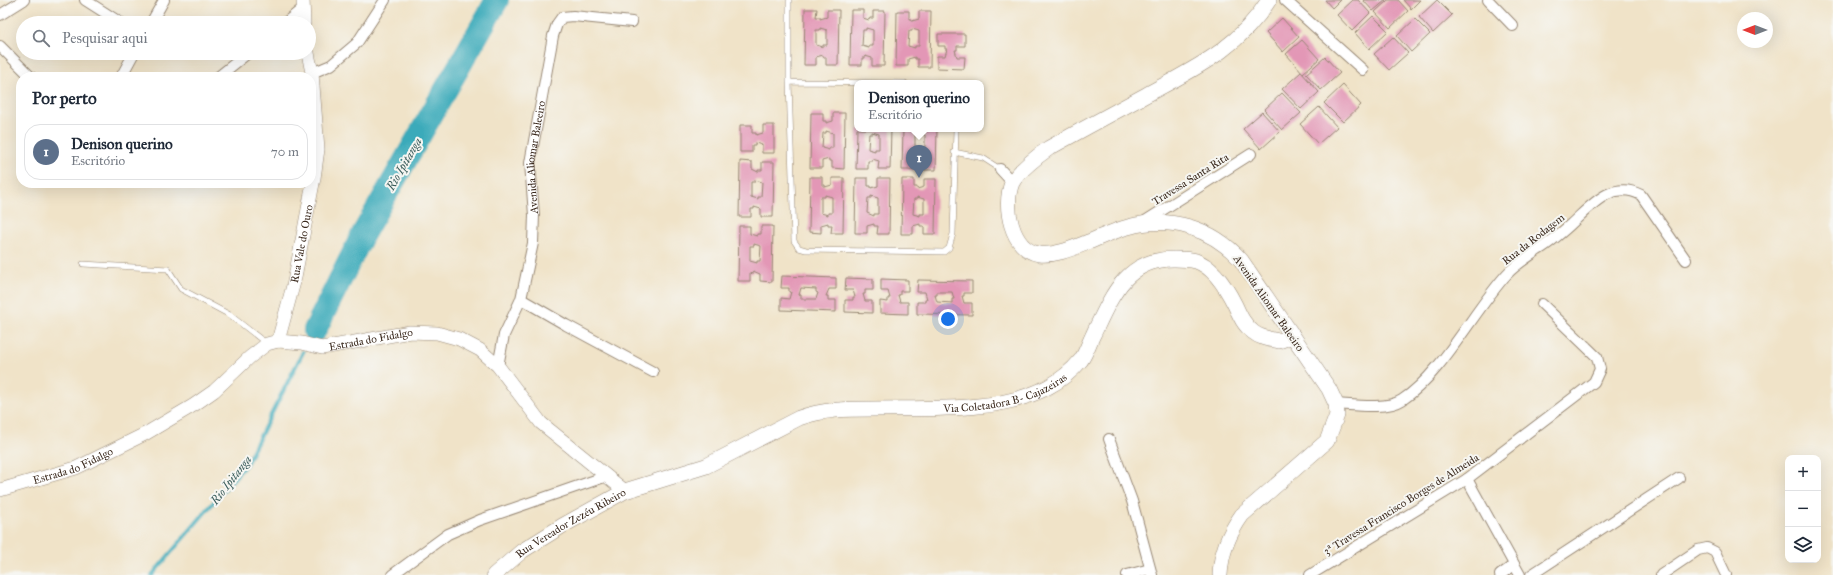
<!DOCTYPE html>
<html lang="pt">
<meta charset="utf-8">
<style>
:root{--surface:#fff;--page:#f2f2f3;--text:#1f2937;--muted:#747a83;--line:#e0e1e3;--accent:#c8321e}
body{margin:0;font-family:"IM FELL Great Primer",serif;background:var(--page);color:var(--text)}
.controls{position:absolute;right:12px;bottom:12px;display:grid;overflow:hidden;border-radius:8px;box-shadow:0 4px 16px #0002}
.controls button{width:36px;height:36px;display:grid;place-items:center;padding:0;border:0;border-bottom:1px solid var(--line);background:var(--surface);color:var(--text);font:20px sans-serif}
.compass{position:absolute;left:1737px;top:12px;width:36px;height:36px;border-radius:50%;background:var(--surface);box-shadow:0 4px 16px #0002;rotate:270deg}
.you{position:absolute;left:948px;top:319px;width:14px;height:14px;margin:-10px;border:3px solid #fff;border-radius:50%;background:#1a73e8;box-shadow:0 0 0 6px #1a73e833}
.badge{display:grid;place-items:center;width:26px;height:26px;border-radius:50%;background:var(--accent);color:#fff;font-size:13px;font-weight:700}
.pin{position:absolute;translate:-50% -33px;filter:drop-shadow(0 1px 2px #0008)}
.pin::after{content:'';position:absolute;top:21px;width:14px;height:12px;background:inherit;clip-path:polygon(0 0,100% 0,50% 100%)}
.popup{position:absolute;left:854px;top:80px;width:130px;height:52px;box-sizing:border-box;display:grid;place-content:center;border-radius:8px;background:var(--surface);filter:drop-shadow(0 1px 3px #0005);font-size:13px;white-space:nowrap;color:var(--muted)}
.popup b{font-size:15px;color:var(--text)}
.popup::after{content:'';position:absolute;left:50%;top:100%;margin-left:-8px;border:8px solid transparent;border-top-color:var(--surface)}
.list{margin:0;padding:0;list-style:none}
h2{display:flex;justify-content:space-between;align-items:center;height:52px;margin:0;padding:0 16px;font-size:17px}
h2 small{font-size:13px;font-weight:400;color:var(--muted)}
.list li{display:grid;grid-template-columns:26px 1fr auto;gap:12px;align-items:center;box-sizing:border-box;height:56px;margin:0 8px 8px;padding:0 8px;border:1px solid var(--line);border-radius:16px}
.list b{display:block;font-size:15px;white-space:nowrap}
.list p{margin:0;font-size:13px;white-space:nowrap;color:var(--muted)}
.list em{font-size:13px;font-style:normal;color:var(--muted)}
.icon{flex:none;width:22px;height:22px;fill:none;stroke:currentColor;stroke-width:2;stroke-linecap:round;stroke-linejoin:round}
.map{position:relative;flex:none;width:1833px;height:575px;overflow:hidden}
.search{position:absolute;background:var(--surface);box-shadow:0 4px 16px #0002;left:16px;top:16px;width:300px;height:44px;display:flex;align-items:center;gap:10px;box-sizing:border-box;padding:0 14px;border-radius:22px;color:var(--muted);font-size:15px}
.panel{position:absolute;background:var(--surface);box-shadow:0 4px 16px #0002;left:16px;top:72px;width:300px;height:116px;border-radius:16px}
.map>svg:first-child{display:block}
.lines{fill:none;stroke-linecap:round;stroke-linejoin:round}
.stream{stroke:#3baaba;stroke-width:4}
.river{stroke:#3baaba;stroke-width:24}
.building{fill:#e397b6;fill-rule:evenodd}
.service-casing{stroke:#968673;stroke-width:6}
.minor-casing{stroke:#968673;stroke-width:12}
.tertiary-casing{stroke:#968673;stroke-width:14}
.secondary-casing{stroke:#968673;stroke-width:16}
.service{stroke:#fff;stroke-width:5}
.minor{stroke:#fff;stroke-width:10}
.tertiary{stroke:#fff;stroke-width:13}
.secondary{stroke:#fff;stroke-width:15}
.labels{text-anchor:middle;stroke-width:4;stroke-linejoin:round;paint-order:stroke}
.street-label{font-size:11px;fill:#3b2a1e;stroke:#f6f6f2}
.water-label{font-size:12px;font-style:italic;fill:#3b5d5c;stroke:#f6f6f2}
</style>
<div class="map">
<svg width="1833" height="575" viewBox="0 0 1833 575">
<rect width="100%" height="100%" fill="#f6f6f2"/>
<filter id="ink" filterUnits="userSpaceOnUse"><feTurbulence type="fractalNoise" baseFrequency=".025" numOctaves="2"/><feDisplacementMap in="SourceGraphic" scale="8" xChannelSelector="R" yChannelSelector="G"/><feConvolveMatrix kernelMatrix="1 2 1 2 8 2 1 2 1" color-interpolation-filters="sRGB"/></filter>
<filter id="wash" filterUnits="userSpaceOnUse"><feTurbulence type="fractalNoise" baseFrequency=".012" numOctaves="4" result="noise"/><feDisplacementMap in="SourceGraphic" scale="16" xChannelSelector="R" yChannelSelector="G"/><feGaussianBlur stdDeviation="0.9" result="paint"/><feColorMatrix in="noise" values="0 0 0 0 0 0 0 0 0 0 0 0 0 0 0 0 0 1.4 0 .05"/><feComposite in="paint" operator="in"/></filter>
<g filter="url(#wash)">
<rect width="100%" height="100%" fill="#f0e3c8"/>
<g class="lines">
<path class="stream" d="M152 575 246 464 303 352"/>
<path class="river" d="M315 330 363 234 497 0"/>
</g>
<g id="blocks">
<path class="building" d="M1325 0H1340L1332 8Z
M1353 0H1358L1370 13 1352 31 1337 15Z
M1363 0H1386L1373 11Z
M1388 0H1398L1408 11 1390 28 1375 12Z
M1403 0H1420L1411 9Z
M1437 0 1452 15 1433 33 1419 17Z
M805 9H817L816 17H820V19L827 17V10H839L838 65H826V57H823V55L816 57V65H804ZM820 28 827 30V45H823V47L816 45V30H820Z
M851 10H863V18L869 20 870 18H873V11H885L884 66H872V58L865 56V58H862V65H850ZM866 28 873 30V46H869V48L862 46 863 30H866Z
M897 11H909V19H912V21L919 19V11H931L930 67H918V59H915V57L908 59V66H896ZM912 29 919 31V46H915V48L908 46 909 31H912Z
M1373 16 1388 31 1369 49 1355 33Z
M1282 18 1299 37 1283 52 1266 33Z
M1415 19 1430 34 1411 52 1397 36Z
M938 34H965V46H957V50H955L957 57H965L964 69 937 68V56H945L947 49H945V46H938Z
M1393 37 1408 53 1389 70 1374 54Z
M1302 40 1319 59 1303 73 1286 54Z
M1325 57 1340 73 1321 90 1306 74Z
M1301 72 1319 92 1301 109 1282 89Z
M1343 85 1361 105 1343 122 1324 103Z
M1282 93 1301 113 1282 130 1264 110Z
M1319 107 1337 127 1318 144 1300 124Z
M1262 112 1280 132 1261 149 1243 129Z
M811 113H823V121H826V123L833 121V113H845L844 169 832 168V161H829V159L822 161V168H810ZM826 131 833 133V148H829V150L822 148 823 133H826Z
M740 125H752V133H756V135L763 133V125H774V153H762V145L755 143V145H752V152H740Z
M857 129H891L890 169H878L879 161 872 159V161H868V169H856ZM872 132 879 134V149H875V151L868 149 869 134H872Z
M903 129H937L936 170H924L925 162H921V160L914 162V170H902ZM918 133 925 135V150H921V152L915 150V134L918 135Z
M740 161 752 162V169L758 172V170H762V162H774L773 217H761V209L754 207V209H751V217H739ZM755 180 762 182 761 197H758V199L751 197V182H755Z
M810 177H822V185H825V187L832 185V178H844L843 233H831L832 225H828V223L821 225V233L809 232ZM825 195 832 197V213H828V215L821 213V197H825Z
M856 178H868V186H871V188L878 186V178H890L889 234H877L878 226H874V224L867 226V233H855ZM871 196 878 198V214H874V216L867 213 868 198H871Z
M902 179H914V187H917V189L924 187V179H936L935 234H924V226H920V224L913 226V234H901ZM917 197 924 199V214H920V216L913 214 914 199H917Z
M739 226H750V234L757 236V234H761V226H773L772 282 760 281V274L753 271V274L750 273V281H738ZM754 244 761 246 760 261H757V263L750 261V246H754Z
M782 276 836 278V289H829L826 296H828V300H836V312L781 310V298L789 299 791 292H789V288H781ZM801 288 816 289V292L818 293 816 299H801V295H799Z
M846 278 873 279V290H865V294H863L865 301H872V313L845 312V300H853V297H855L853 290H845Z
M881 279 908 280V291H900V295H898L900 302H908V314L880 313V301L888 302V298H890L888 291H881Z
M918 280 972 281V293H964V296H962L964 303H972V315L917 314V302H925V299H927L925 292H917ZM937 292H952L954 299H952V303L937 302 935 295H937Z"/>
</g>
</g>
<g filter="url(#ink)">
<use href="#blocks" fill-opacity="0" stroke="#968673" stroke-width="1"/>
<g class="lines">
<g class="service-casing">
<path id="service" d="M789 0V82L905 83
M789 82 794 241 799 248 806 250 944 252 949 248 953 234 956 129
M954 152 983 158 1000 169
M83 264 168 269 181 289 230 315 267 344"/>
</g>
<g class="minor-casing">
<g id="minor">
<path d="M85 0 121 23"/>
<path d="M1285 0 1363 70"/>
<path d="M1488 0 1513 26"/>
<path d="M0 15 24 0"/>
<path d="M151 23 164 0"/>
<path d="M285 23 303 8"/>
<path d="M0 46 31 77"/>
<path d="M312 73 331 65 357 43 385 0"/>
<path d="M121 77 134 53"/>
<path d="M218 77 248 53"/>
<path d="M1000 169 1012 182"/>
<path d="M1142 223 1251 154"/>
<path d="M521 299 566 325 653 372"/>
<path id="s1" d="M498 366 504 335 521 299 533 243 534 215 530 163 553 36 557 24 562 17 573 16 632 22"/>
<path d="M1336 404C1353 405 1387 410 1402 400 1442 374 1474 310 1507 274 1516 264 1527 258 1538 250 1550 243 1561 233 1571 224 1591 206 1612 179 1641 195L1686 260"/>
<path d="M1109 439 1132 501 1152 575"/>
<path d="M1467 479 1520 575"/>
<path d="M392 575 448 534 480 520 607 476"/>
<path d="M1127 575 1150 569"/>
<path d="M1310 575 1467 479 1594 382 1600 369 1597 357 1542 304"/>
<path d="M1500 575 1514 565"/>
<path d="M1531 575 1679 478"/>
<path d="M1661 575 1698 550 1707 548 1715 552 1726 575"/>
</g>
</g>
<g class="tertiary-casing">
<g id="tertiary">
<path d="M303 0 304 23"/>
<path id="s2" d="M278 341 294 282 314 178 318 149 312 73 308 53"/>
<path id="s3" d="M0 490 76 468 145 434 194 405 214 391 250 357 267 344 278 341 302 343 322 348 410 332 437 333 459 339 480 350 498 366 541 423 625 491"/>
</g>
</g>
<g class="secondary-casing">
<g id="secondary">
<path id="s4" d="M494 575 522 551 562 526 625 491 706 466 799 418C824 409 847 409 873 409 928 408 1000 413 1048 387 1061 380 1072 371 1081 360 1086 353 1089 343 1093 335 1111 297 1126 258 1175 259 1181 259 1189 259 1196 261 1214 267 1227 289 1235 305 1240 316 1244 325 1253 332 1260 338 1270 339 1279 341L1293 336"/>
<path d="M1220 575C1221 552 1229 533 1242 515L1327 441 1337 415 1336 404 1329 389 1241 260C1212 228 1170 215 1128 227 1116 230 1103 236 1091 241 1075 247 1057 256 1039 254 1011 250 1003 205 1012 183 1017 172 1039 155 1049 148 1081 130 1113 113 1146 95 1195 68 1238 49 1269 0"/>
</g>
</g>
<use href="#service" class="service"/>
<use href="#minor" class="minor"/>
<use href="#tertiary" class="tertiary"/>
<use href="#secondary" class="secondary"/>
</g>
</g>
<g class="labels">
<g class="street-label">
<text dy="4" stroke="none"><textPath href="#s1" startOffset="215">Avenida Aliomar Baleeiro</textPath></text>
<text transform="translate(1190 179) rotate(-32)" y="4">Travessa Santa Rita</text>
<text transform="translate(1533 239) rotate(-38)" y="4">Rua da Rodagem</text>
<text dy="4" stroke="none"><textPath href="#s2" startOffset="100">Rua Vale do Ouro</textPath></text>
<text transform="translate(1269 303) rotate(55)" y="4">Avenida Aliomar Baleeiro</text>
<text dy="4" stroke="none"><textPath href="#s3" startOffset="414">Estrada do Fidalgo</textPath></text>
<text dy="4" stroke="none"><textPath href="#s4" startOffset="555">Via Coletadora B- Cajazeiras</textPath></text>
<text dy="4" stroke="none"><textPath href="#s3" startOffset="77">Estrada do Fidalgo</textPath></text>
<text transform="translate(1401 504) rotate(-32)" y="4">3ª Travessa Francisco Borges de Almeida</text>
<text dy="4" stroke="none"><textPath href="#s4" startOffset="93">Rua Vereador Zezéu Ribeiro</textPath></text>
</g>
<g class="water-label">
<text transform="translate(404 164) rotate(-60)" y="4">Rio Ipitanga</text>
<text transform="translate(231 480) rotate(-52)" y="4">Rio Ipitanga</text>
</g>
</g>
</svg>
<div class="controls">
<button>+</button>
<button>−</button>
<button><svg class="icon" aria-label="layers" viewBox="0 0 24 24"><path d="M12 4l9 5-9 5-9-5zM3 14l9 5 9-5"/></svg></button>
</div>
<svg class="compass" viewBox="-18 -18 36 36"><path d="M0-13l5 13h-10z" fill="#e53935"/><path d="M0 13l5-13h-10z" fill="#747a83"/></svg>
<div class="you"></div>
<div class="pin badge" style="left:919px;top:178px;background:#5c6f8a">1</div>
<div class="popup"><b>Denison querino</b>Escritório</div>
<div class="search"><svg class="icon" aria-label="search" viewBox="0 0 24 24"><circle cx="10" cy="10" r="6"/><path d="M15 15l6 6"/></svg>Pesquisar aqui</div>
<section class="panel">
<h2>Por perto<small></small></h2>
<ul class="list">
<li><span class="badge" style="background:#5c6f8a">1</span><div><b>Denison querino</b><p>Escritório</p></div><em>70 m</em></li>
</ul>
</section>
</div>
